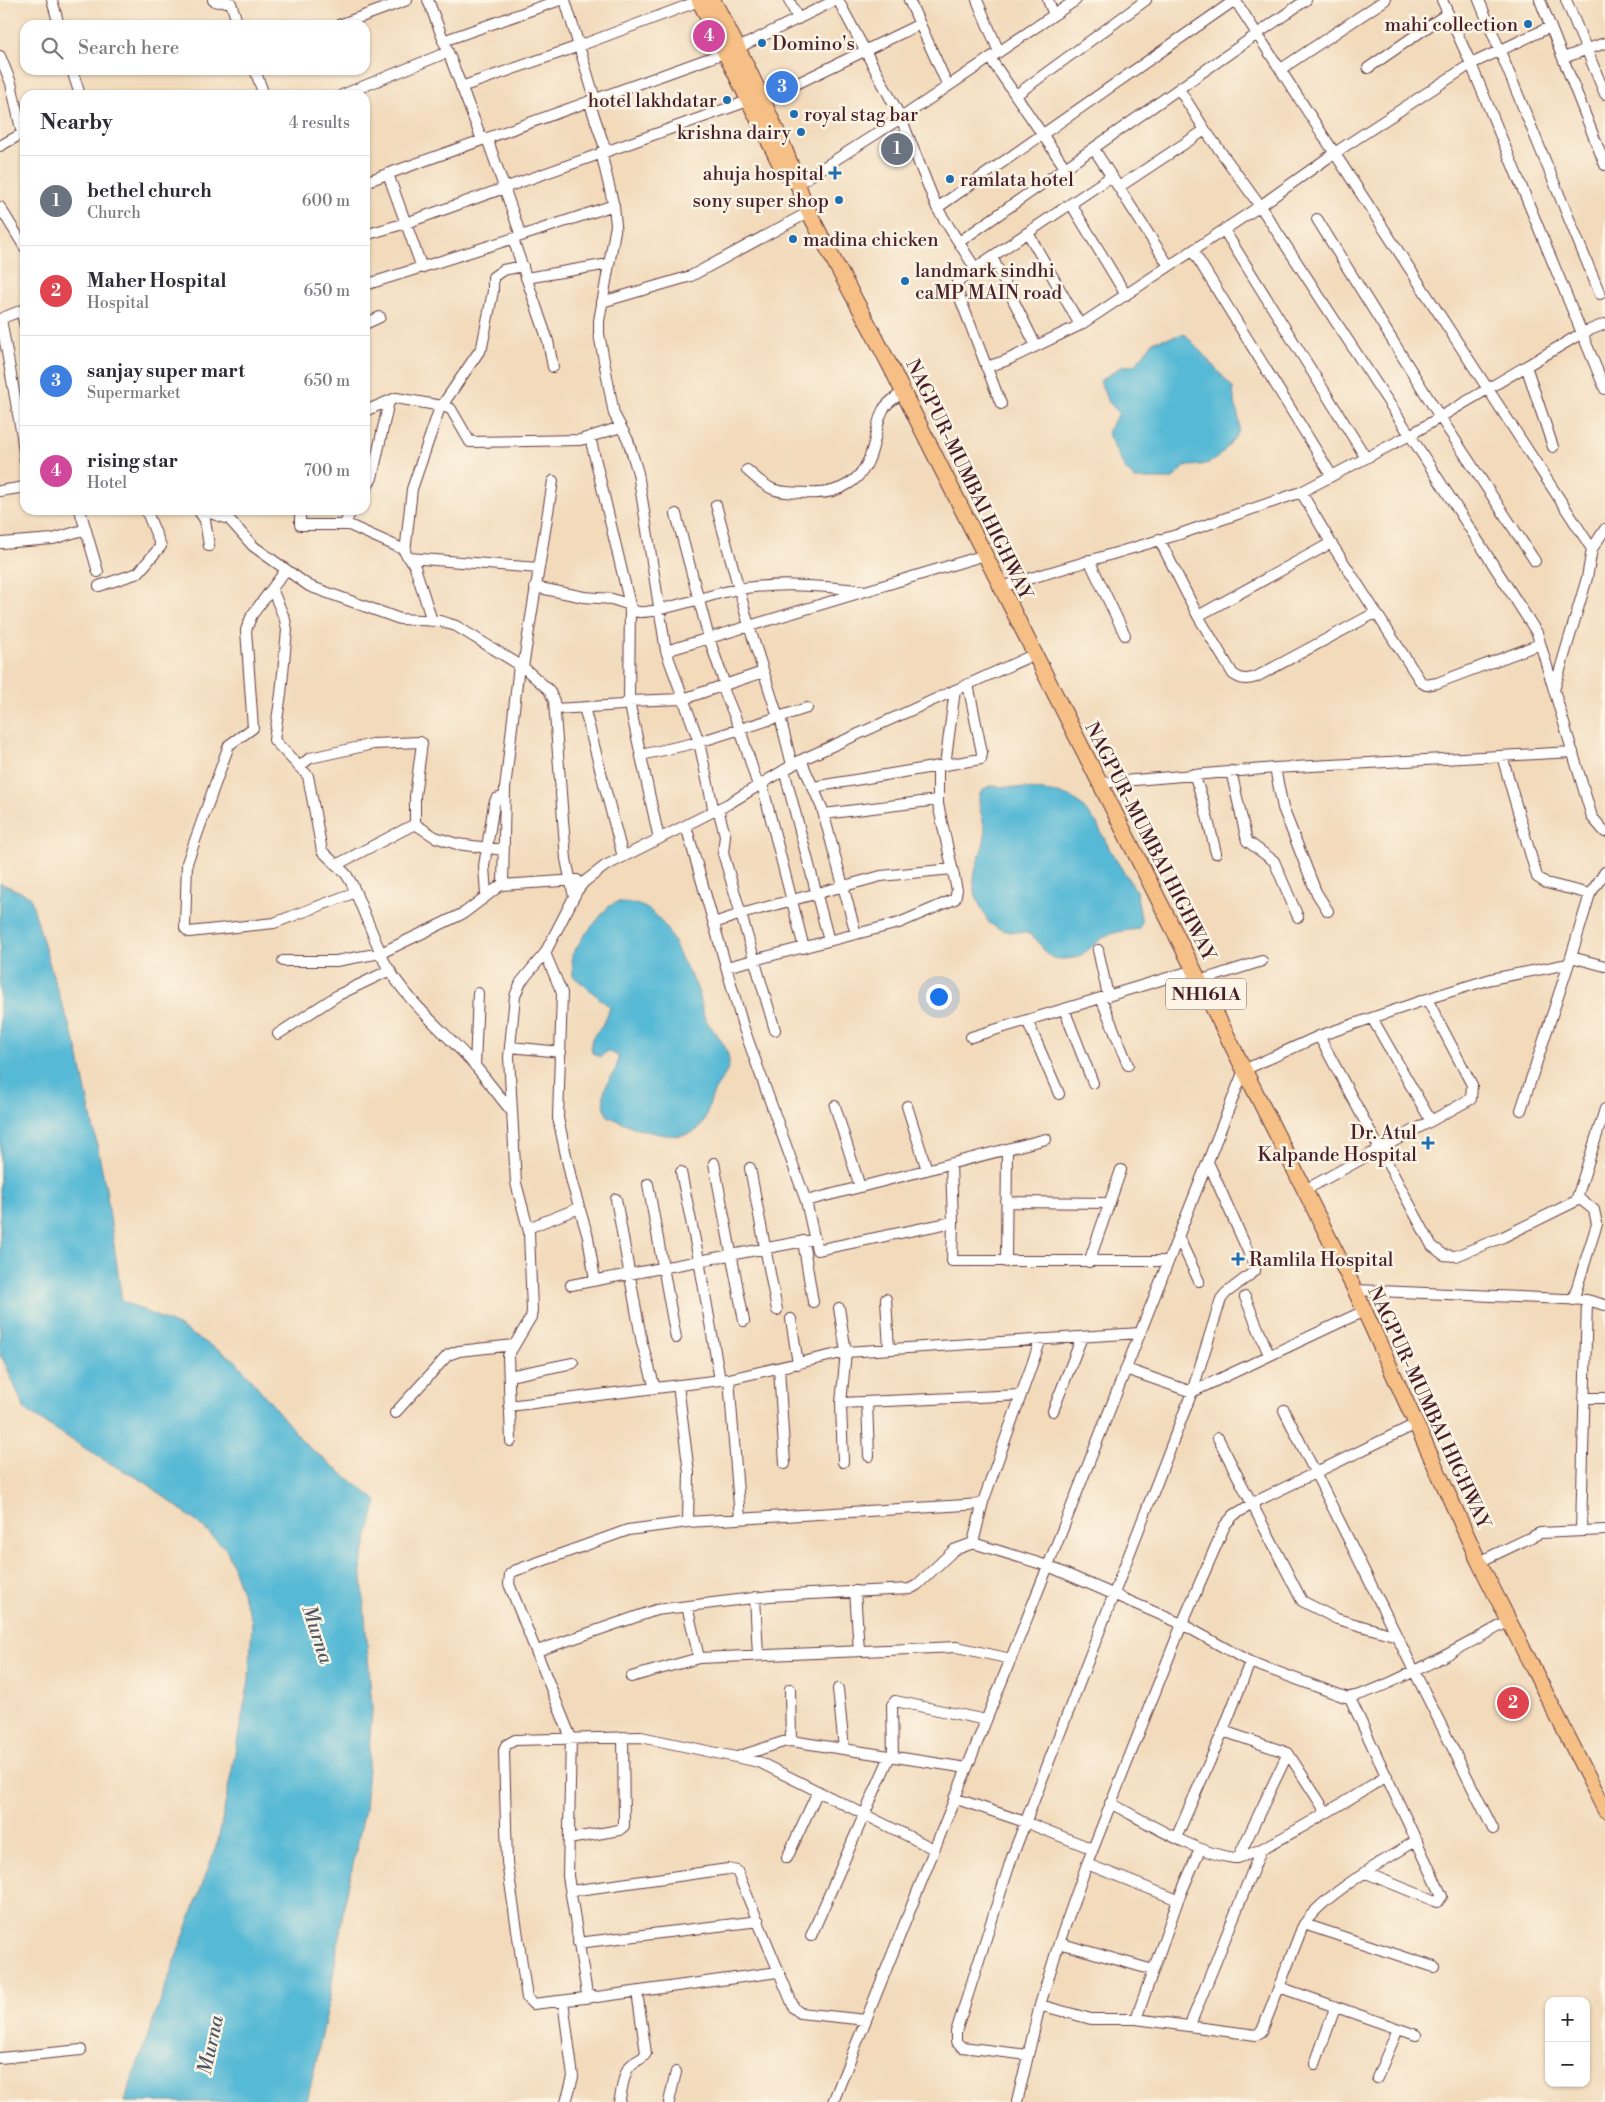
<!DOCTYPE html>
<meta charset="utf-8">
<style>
:root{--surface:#fff;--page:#f7f7f7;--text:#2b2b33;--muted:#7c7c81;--line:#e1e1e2;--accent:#1a73e8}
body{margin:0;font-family:"Libre Bodoni",serif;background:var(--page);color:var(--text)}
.controls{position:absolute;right:15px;bottom:15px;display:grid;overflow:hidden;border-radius:10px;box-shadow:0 1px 4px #0004}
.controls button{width:45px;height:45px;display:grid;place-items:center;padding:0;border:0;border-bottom:1px solid var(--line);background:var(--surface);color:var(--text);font:25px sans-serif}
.you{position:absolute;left:938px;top:996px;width:18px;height:18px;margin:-12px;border:4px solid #fff;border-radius:50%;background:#1a73e8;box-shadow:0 0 0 8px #1a73e833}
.badge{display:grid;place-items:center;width:32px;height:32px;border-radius:50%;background:var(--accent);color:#fff;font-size:16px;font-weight:700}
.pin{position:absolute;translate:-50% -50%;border:2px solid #fff;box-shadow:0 1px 5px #0006}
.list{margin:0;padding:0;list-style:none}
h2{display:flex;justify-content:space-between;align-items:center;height:65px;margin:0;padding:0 20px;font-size:21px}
h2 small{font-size:16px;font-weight:400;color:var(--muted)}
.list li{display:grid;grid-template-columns:32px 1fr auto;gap:15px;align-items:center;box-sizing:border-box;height:90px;padding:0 20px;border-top:1px solid var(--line)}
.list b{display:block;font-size:19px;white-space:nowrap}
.list p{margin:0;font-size:16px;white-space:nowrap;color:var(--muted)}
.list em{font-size:16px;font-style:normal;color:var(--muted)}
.icon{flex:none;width:28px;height:28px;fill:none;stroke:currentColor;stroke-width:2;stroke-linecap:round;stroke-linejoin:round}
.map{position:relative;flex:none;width:1605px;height:2102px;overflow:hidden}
.search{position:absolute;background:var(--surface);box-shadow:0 1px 4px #0004;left:20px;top:20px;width:350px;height:55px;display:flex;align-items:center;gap:12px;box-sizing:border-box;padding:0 18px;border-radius:15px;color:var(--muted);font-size:19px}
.panel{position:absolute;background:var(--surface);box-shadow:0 1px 4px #0004;left:20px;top:90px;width:350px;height:425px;border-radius:15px}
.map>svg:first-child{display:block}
.water{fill:#56b9d5;stroke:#506c80}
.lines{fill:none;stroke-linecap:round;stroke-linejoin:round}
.minor-casing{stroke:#633b41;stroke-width:12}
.highway-casing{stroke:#633b41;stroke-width:17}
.minor{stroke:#fff;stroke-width:10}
.highway{stroke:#f5bf86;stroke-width:15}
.poi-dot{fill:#1f6fb2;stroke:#fcf5e5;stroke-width:2}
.labels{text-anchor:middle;stroke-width:5;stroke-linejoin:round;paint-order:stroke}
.shield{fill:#fcf5e5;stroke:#7f5f63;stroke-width:1}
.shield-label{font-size:18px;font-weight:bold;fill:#4a1f2b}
.poi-label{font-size:19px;fill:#4a1f2b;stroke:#fcf5e5;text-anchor:end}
.street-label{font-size:19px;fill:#4a1f2b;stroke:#fcf5e5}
.water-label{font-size:20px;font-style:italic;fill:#4e5566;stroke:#fcf5e5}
</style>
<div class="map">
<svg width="1605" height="2102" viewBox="0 0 1605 2102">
<rect width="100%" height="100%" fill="#fcf5e5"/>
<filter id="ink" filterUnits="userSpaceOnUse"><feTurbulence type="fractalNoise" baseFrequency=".02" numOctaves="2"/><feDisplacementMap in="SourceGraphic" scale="10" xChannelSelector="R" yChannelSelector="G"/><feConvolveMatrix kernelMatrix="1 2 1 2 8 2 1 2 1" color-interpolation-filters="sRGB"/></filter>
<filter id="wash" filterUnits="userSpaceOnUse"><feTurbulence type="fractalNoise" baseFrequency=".0096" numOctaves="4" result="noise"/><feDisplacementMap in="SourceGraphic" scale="20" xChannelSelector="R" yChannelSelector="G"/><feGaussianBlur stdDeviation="1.12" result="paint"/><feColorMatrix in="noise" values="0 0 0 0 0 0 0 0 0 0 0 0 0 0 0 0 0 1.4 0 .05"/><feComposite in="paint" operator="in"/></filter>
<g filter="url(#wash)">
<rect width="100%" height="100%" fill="#f2dabb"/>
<path class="water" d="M1185 334 1233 388C1233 402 1241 417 1239 430 1238 434 1234 439 1231 442 1216 461 1211 466 1185 466L1173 479H1135L1125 469 1107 432 1119 413 1107 400 1100 381 1122 366 1135 365 1154 341Z
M990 786 1023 788 1058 793 1072 798 1079 803 1096 822 1111 852 1136 891 1142 923 1138 929C1127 931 1114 931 1104 937 1094 943 1085 956 1073 958 1039 964 1047 943 1029 934 1022 931 1014 933 1006 931 1001 930 994 926 989 923 984 913 977 902 975 891 970 871 984 852 985 834 985 822 979 812 979 800 979 792 983 789 990 786Z
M0 883 30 896 55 983 77 1048 106 1189 122 1301 178 1326 235 1360 306 1445 377 1501 361 1564 372 1709 365 1809 344 1906 328 2007 307 2102H124L218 1841 249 1681 252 1621 227 1550 198 1523 145 1482 102 1459 25 1410 4 1361 0 1356Z
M618 902C660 902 668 931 684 964 688 973 695 981 698 991 702 1000 701 1011 706 1020 714 1033 729 1046 729 1062 730 1072 718 1083 714 1092 709 1102 706 1123 697 1130 676 1145 626 1126 607 1115 595 1082 619 1078 618 1056L608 1051 600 1057 592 1053C589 1038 593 1037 601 1027 605 1022 608 1013 610 1007L573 976 572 955 583 937 609 906Z"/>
</g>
<g filter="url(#ink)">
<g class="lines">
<g class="minor-casing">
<path id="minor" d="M52 0 59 25
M213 0C218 4 225 0 231 3L238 25
M428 0 482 140
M565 0 595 99
M789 0 798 19
M838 0 901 118 937 208 975 268
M909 0 948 86
M977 0 999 52
M1048 0 1054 15
M1235 0 1592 549
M1442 0 1471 64 1605 389
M1479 0 1600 294
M1540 0 1605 165
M1566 0 1605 94
M339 25 407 0
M443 41 560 0
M0 56 11 83 22 134
M990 58 1066 169
M1563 58 1605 43
M1368 68 1448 13
M1281 69 1385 0
M72 70 80 95
M255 70 264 95
M461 87 579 46 699 1
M1179 89 1205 130 1260 206 1410 435 1537 633 1592 817 1605 832
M342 95 448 52
M1016 95 1146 0
M763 100 920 24
M589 101 606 151
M487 138 521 236
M0 146 25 132
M1094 149 1169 266
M601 152 614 207 616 225 599 321V334L614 414 628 440 638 473 666 651 699 742 714 812
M388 174 422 268
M365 182 738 48 836 0
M796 185 901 118 1076 0
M1119 187 1205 130
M1071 204 1126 295
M0 207 25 248
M937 208 1235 0
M1317 219 1440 417 1535 561
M1224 230 1366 458
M1028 233 1080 325
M365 235 406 223 748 101
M513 239 548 341 553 367
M959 242 1306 0
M1193 251 1332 476
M992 257 1036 346
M526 278 609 264
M365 285 521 236 614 205
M602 302 691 276 809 212
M21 311 25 326
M0 319 25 309
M1 319 22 436 25 461
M365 324 380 317
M1526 366 1553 447
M986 367 1005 361 1080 325 1260 206 1336 152 1471 64 1550 27
M1001 404 958 293 957 283 975 268 1112 176
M365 411 396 398 442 406 451 409 470 442 580 440 621 427
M590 437 630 605C632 609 634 612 639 612 651 614 702 598 717 594 763 581 818 585 866 591
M747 470C772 493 775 492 808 493 839 495 864 481 872 450 876 438 877 421 883 410 887 402 897 397 903 392
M365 490 372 478 389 401
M0 491 25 487
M1301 492 1331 543 1421 682 1426 685 1437 683 1540 644
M716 505 749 626 778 717
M80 510 98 572
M198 510 205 520 209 546
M200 510 229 519 253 546 309 586 400 619 440 621 456 626 523 667 549 690 554 701 566 859 574 897
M300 510V525H349L405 550
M676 514 709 638 725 685
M344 525 352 510
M1159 539 1198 616 1233 674C1241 680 1247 680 1256 677L1375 613
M1 543 53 539 86 529
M409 558 539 568
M1089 560 1125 635
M286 570 252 615 246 630 253 728 229 745 187 863 185 928 189 932 274 923 356 892
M99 586 138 573 161 546 146 510
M535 587 584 597 612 599 630 605 629 701 623 705 555 709
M1001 587 1180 534 1301 492 1410 435 1582 333 1605 324
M272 589 285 620 287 630 281 694 274 740 308 776 322 851 346 874 352 884 384 961C406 1001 441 1028 471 1061 485 1077 498 1095 512 1112
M1198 616 1331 543
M432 621 414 564 405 553 412 489 439 410 482 347 493 291V277L503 270 523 266
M666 651 985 555
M523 667 553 481
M722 686 740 729 758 786
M1554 690 1587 578 1592 549 1605 529
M584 707 623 857
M780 717 792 765
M641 755 699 742 807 708
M1502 756 1537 877 1546 883 1590 894
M801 760 822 808 856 934
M945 765 955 690
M299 767 310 758 373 744 420 742 422 743 415 796V824L336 865
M1275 768 1283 808 1316 892 1328 911
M784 770 829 941
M1231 771 1247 841 1274 861 1298 917
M1194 774 1204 804 1216 853
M1100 783 1275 768 1573 752
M762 784 804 948
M813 787 981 759 982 753 968 684
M718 809 725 835 723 853 775 1030
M824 814 937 800
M415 824 435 837 457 844 504 850
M686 826 743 1026 806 1201 817 1250 953 1222 952 1261H1168
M659 839 629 701 683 699 763 672
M503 885 505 789 519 665
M486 895 484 866 494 804 496 799 505 796
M714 923 741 914 881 876 952 869
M1098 950 1108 996
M545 953 562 993 558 1118 572 1183 588 1237 595 1280
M1571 957 1605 966
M283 961H336L381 953 464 913 501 885 577 880
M726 967 899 923 955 899 957 890 938 804V767
M1199 981 1262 961
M1101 998 1128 1065
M1064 1009 1093 1083
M1372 1018 1431 1121
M1027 1020 1059 1094
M278 1034 338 995 390 970
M1319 1036 1432 1246 1444 1255 1456 1256 1503 1237 1576 1201 1605 1109
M971 1037 1194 970
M510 1047 561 1052
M475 1066 478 993
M835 1106 860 1187
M907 1106 927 1170
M1521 1110 1571 957 1590 894 1605 872
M714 1163 744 1321
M951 1164 953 1222
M750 1168 777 1310
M681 1172 699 1260 720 1380
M648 1184 676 1338
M1305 1190 1471 1099 1472 1085 1427 999
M616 1199 642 1343 655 1388
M806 1201 1046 1139
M1006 1202 1110 1203
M528 1228 579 1208
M1178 1236 1199 1281
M803 1241 813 1302
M1006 1262 1007 1149
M1089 1262 1121 1170
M571 1285 815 1239
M1355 1290 1587 1300 1605 1305
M1245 1297 1269 1355
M886 1299 889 1349
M1573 1300 1597 1224 1594 1210 1578 1197
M791 1319 798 1364
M1041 1339 983 1502 973 1543 1048 1566 1182 1624 1250 1662 1345 1697C1367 1700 1482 1636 1509 1621
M779 1368 785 1464
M1126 1369 1192 1392 1364 1311
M509 1376 573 1363
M729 1379 740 1518
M678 1385 689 1473 688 1522
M1583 1398H1605
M867 1402 869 1456
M841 1403 1021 1395
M509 1406 729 1379 846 1352 839 1308
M1284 1410 1493 1829
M1053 1411 1082 1337
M395 1413 448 1355 459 1351 514 1345
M1218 1438 1302 1601 1337 1619 1397 1636
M511 1441 508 1356 531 1317 532 1311 529 1232 516 1183 509 1057 515 996 521 982 545 953 577 891 584 882 605 866 728 804 801 760 1035 654
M843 1462 841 1403 846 1352 1140 1333
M1581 1530 1587 1300
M1479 1562 1540 1533 1605 1530
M855 1591 859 1651
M755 1597 758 1655
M687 1606 699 1658
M537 1651 656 1610 770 1596 910 1589 917 1585 954 1550 973 1543
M631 1677 699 1658 957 1647 1011 1659
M790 1689 791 1741
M838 1689 844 1749
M1350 1698 1442 1896 1438 1902 1435 1901 1366 1873
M1223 1731 1288 1753 1326 1812
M737 1757 783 1742 791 1741 967 1768
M893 1757 892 1705 895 1701 986 1720
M954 1798 1025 1822 1093 1849
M1110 1803C1145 1821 1195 1853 1234 1858 1252 1861 1365 1789 1387 1776
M1176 1838 1223 1731 1250 1662
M569 1839 619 1830 624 1826 623 1737
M787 1858 818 1791
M1238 1858 1288 1753
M1087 1864 1178 1900
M571 1891 728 1869 737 1871 794 2008 800 2013 866 2020
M1304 1924 1434 1967
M811 1936 890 1756
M578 1943 759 1921
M1059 1943 1153 1970
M778 1972 597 1997 587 1994 568 1876 571 1738 509 1584 510 1574 514 1571 628 1530 688 1522 982 1504
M1279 1987 1416 2035
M593 1997 533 2004 527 1998 507 1862 504 1751 506 1745 515 1740 641 1737 759 1762 934 1849
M563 2001 573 2077 566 2102
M1040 2005 1091 2019H1136L1256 2035 1262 2031 1302 1928C1317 1898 1387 1859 1417 1840
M1136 2019 1178 1900 1200 1849
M1190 2025 1261 1850
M1028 2055 962 2047 956 2042V2032L1012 1857 1192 1392 1221 1299 1226 1293 1255 1271V1267L1208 1162
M0 2058 81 2050
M1315 2064 1335 2008
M1377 2078 1398 2029
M619 2102C622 2092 623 2073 630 2066 635 2060 643 2060 646 2053L637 1992
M669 2102 676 2072
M833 2102 1048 1566 1244 1070 1319 1036 1439 995 1491 979 1568 964
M1017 2102 1040 2005 1059 1943 1087 1864 1182 1624 1225 1525 1234 1515 1257 1501 1416 1424"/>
</g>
<g class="highway-casing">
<path id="highway" d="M699 0 783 170 787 174
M713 0C738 47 761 95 782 143 792 166 798 188 808 210 839 274 876 334 906 398L1355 1290 1479 1562 1605 1810"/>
</g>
<use href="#minor" class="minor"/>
<use href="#highway" class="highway"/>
</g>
</g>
<g class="poi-dot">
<circle cx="1528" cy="24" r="5"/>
<circle cx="762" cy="43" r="5"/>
<circle cx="727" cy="100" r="5"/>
<circle cx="794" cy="114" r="5"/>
<circle cx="801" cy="132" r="5"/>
<path d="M832.5 165.5h5v5h5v5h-5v5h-5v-5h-5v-5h5z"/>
<circle cx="950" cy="179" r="5"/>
<circle cx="839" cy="200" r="5"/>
<circle cx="793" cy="239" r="5"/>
<circle cx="905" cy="281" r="5"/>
<path d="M1425.5 1135.5h5v5h5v5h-5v5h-5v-5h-5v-5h5z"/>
<path d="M1235.5 1251.5h5v5h5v5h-5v5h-5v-5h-5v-5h5z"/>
</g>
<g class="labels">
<rect class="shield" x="1166" y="978.5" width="80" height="31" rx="4"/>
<g class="shield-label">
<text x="1206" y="1000">NH161A</text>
</g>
<g class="poi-label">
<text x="1518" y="31">mahi collection</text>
<text x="772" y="50" text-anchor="start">Domino's</text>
<text x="717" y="107">hotel lakhdatar</text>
<text x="804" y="121" text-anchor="start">royal stag bar</text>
<text x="791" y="139">krishna dairy</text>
<text x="824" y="180">ahuja hospital</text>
<text x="960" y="186" text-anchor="start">ramlata hotel</text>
<text x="829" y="207">sony super shop</text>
<text x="803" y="246" text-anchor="start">madina chicken</text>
<text x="915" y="277" text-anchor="start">landmark sindhi<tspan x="915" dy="22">caMP MAIN road</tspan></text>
<text x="1417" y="1139">Dr. Atul<tspan x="1417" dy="22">Kalpande Hospital</tspan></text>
<text x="1249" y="1266" text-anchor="start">Ramlila Hospital</text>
</g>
<g class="street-label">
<text transform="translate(970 479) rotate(64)" y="7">NAGPUR-MUMBAI HIGHWAY</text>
<text transform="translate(1151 841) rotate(63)" y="7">NAGPUR-MUMBAI HIGHWAY</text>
<text transform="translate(1430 1407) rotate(65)" y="7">NAGPUR-MUMBAI HIGHWAY</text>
</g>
<g class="water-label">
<text transform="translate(318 1634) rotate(72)" y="7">Murna</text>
<text transform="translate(210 2045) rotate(-78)" y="7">Murna</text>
</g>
</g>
</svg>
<div class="controls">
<button>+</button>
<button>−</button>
</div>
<div class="you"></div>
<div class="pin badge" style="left:897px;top:149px;background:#6b7280">1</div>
<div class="pin badge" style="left:1513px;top:1703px;background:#e0444e">2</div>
<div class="pin badge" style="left:782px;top:87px;background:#3f7fe0">3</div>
<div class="pin badge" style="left:709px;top:36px;background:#d1479c">4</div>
<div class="search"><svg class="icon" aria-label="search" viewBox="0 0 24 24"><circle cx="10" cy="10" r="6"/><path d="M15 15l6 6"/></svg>Search here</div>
<section class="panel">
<h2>Nearby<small>4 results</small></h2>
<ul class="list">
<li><span class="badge" style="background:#6b7280">1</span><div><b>bethel church</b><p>Church</p></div><em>600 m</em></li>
<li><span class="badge" style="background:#e0444e">2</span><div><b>Maher Hospital</b><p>Hospital</p></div><em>650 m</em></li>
<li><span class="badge" style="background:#3f7fe0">3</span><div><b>sanjay super mart</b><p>Supermarket</p></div><em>650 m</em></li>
<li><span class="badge" style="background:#d1479c">4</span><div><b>rising star</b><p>Hotel</p></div><em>700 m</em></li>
</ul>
</section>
</div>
